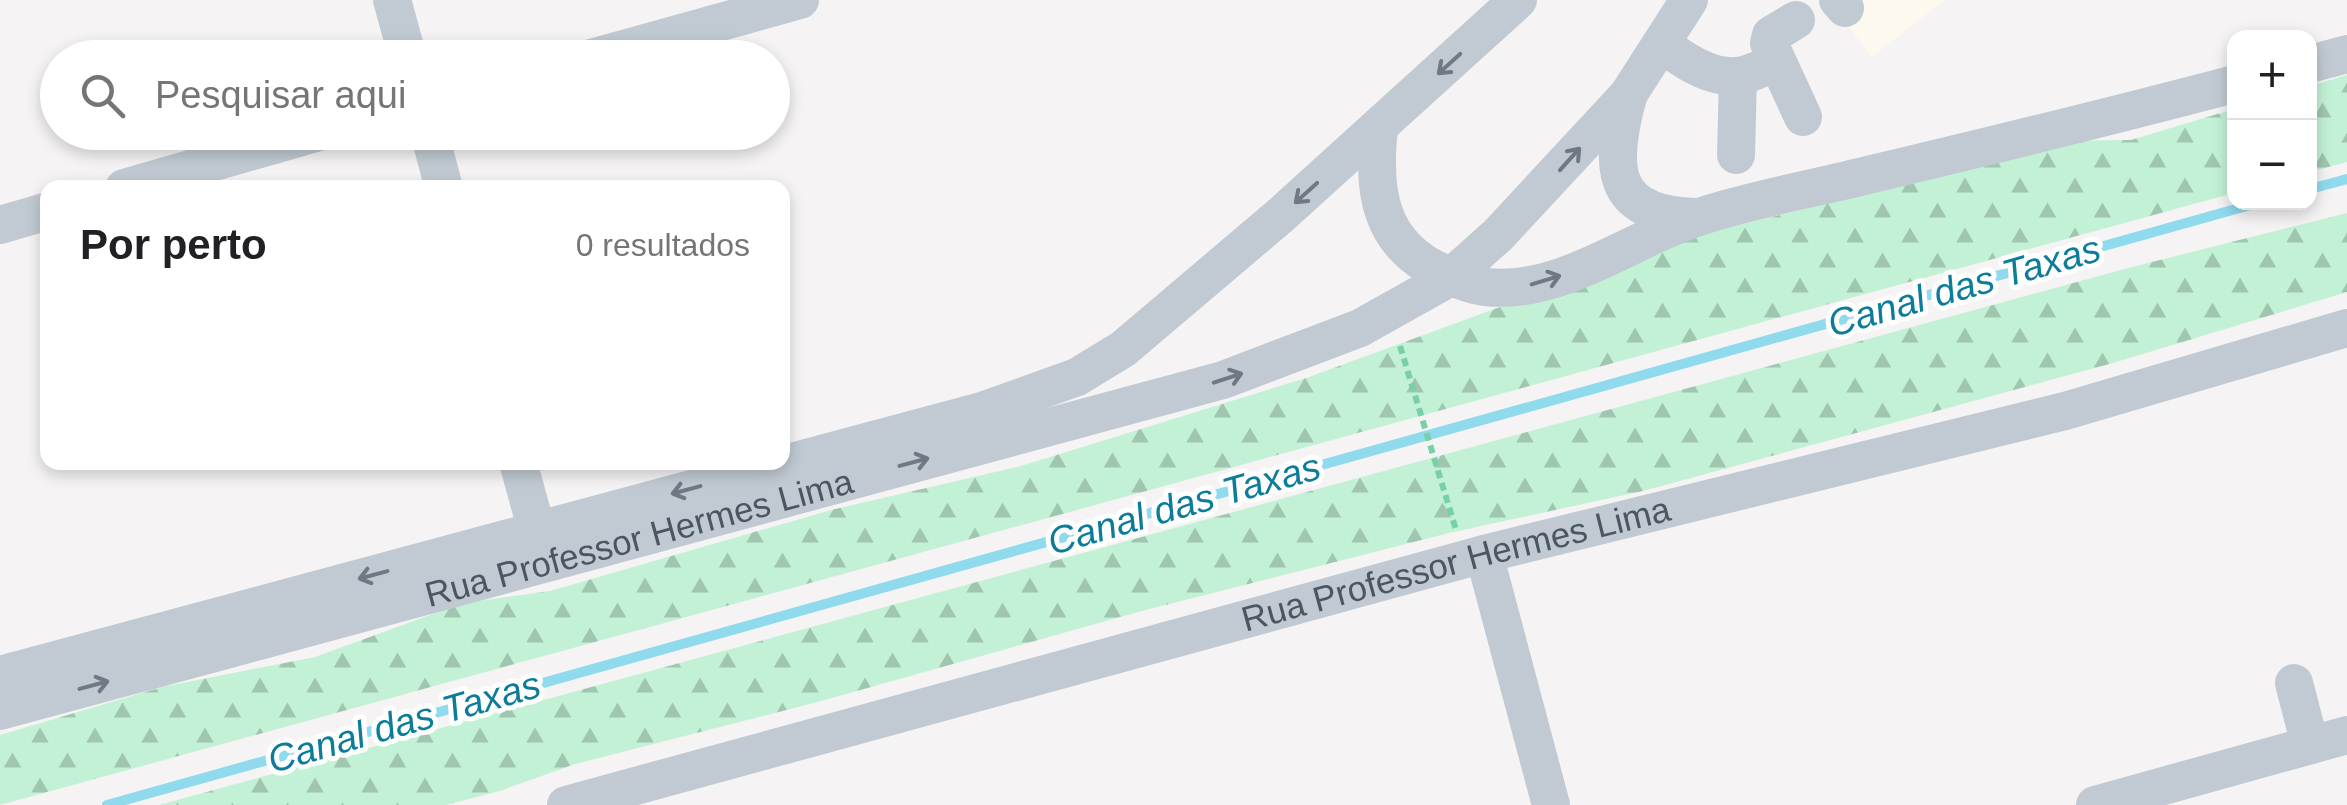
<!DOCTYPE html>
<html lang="pt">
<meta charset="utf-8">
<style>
:root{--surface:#fff;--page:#f2f2f2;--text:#202124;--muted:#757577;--line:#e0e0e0}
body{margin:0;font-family:Helvetica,sans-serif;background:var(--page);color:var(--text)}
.controls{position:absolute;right:30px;top:30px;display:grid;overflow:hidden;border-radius:20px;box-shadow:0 5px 15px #0003}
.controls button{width:90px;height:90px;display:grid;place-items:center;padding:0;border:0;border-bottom:2px solid var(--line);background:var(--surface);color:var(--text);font:50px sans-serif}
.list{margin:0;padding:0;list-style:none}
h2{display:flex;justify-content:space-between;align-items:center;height:130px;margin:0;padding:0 40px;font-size:42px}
h2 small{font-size:32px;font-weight:400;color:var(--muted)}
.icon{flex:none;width:55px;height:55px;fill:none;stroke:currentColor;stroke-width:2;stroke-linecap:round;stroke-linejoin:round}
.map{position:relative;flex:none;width:2347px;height:805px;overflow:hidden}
.search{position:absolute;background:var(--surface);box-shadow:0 5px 15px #0003;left:40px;top:40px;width:750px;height:110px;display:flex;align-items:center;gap:25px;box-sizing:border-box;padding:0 35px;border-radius:55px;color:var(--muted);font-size:38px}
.panel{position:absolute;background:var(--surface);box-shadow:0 5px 15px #0003;left:40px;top:180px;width:750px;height:290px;border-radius:20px}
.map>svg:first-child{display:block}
.commercial{fill:#fdf9ef}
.forest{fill:url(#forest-firs)}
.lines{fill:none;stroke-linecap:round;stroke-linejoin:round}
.stream{stroke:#90daee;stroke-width:10}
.path{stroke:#7ad0a6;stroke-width:6;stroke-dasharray:8 5;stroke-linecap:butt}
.minor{stroke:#c1cad2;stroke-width:38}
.oneway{stroke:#6e7983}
.labels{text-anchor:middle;stroke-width:10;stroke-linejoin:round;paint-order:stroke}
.street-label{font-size:35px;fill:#4a5661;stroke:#fff}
.water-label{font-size:38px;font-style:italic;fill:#0c7c9b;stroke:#fff}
</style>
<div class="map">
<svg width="2347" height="805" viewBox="0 0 2347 805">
<defs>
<pattern id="forest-firs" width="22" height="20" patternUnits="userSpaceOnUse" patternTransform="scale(2.5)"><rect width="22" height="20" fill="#c3f1d5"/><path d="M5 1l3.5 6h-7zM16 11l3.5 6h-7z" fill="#a0c6b0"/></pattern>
</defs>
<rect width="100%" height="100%" fill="#f5f3f3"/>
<path class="commercial" d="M1827 0H1945L1872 57Z"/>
<path class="forest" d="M2347 75V162L2310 172V86Z
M2234 109V193L0 805V735L162 687 315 657 463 603 550 591 831 510 1021 466 1306 378 1694 236 1916 182 2043 141 2131 140Z
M2347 213V292L2113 363 1643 491 1449 533 1138 612 814 703 575 764 500 791 446 805H159L2132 267Z"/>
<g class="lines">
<path class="stream" d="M2310 189 2347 179
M107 805 2261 202"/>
<path class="path" d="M1400 346 1456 530"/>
<g class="minor">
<path d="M392 0 408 58"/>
<path d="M1838 0 1845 8"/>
<path d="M1796 20 1771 35 1769 43 1803 117"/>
<path d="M1661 44C1683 59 1709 79 1738 76 1750 75 1765 66 1777 62"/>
<path d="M591 58 800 0"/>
<path d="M2310 64 2347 54"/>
<path d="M1628 97C1609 166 1609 215 1695 217"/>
<path d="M1379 128C1372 191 1379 245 1443 273 1456 279 1472 286 1486 287 1562 295 1630 239 1699 217 1754 199 1812 189 1868 175 1990 146 2113 116 2234 84"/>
<path d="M429 132 444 188"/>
<path d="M1736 155 1738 76"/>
<path d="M124 188 319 132"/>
<path d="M0 225 48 211"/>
<path d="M518 462 537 531"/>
<path d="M1484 554 1551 805"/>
<path d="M0 675 985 410 1077 377 1123 349 1281 215 1518 0"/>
<path d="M2294 683 2310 745"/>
<path id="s1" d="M0 711 1223 380 1360 328 1451 277 1498 235 1628 95 1689 0"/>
<path id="s2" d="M566 805 1484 554 2065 411 2347 328"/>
<path d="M2095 805 2347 735"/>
</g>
</g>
<defs><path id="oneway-shaft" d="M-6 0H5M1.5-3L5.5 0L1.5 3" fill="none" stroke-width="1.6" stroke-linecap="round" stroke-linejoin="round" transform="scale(2.5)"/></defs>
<g class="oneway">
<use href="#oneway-shaft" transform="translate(1449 64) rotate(138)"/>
<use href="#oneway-shaft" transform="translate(1570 159) rotate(-48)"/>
<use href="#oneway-shaft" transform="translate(1306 193) rotate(138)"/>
<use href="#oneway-shaft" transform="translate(1546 280) rotate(-17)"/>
<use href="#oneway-shaft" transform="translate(1228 378) rotate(-18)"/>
<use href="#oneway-shaft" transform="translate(914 462) rotate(-15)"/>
<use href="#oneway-shaft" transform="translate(686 490) rotate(165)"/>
<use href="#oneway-shaft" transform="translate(373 575) rotate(165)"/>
<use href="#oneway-shaft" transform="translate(94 685) rotate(-15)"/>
</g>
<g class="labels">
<g class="street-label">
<text dy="12" stroke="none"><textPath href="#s1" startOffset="662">Rua Professor Hermes Lima</textPath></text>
<text dy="12" stroke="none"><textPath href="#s2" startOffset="922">Rua Professor Hermes Lima</textPath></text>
</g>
<g class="water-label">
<text transform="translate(1964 286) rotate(-16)" y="13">Canal das Taxas</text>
<text transform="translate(1184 504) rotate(-16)" y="13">Canal das Taxas</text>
<text transform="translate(404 722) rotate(-16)" y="13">Canal das Taxas</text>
</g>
</g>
</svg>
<div class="controls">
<button>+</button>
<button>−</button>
</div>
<div class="search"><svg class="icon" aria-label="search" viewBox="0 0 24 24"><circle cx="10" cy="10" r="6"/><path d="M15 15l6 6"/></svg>Pesquisar aqui</div>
<section class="panel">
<h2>Por perto<small>0 resultados</small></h2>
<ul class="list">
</ul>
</section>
</div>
